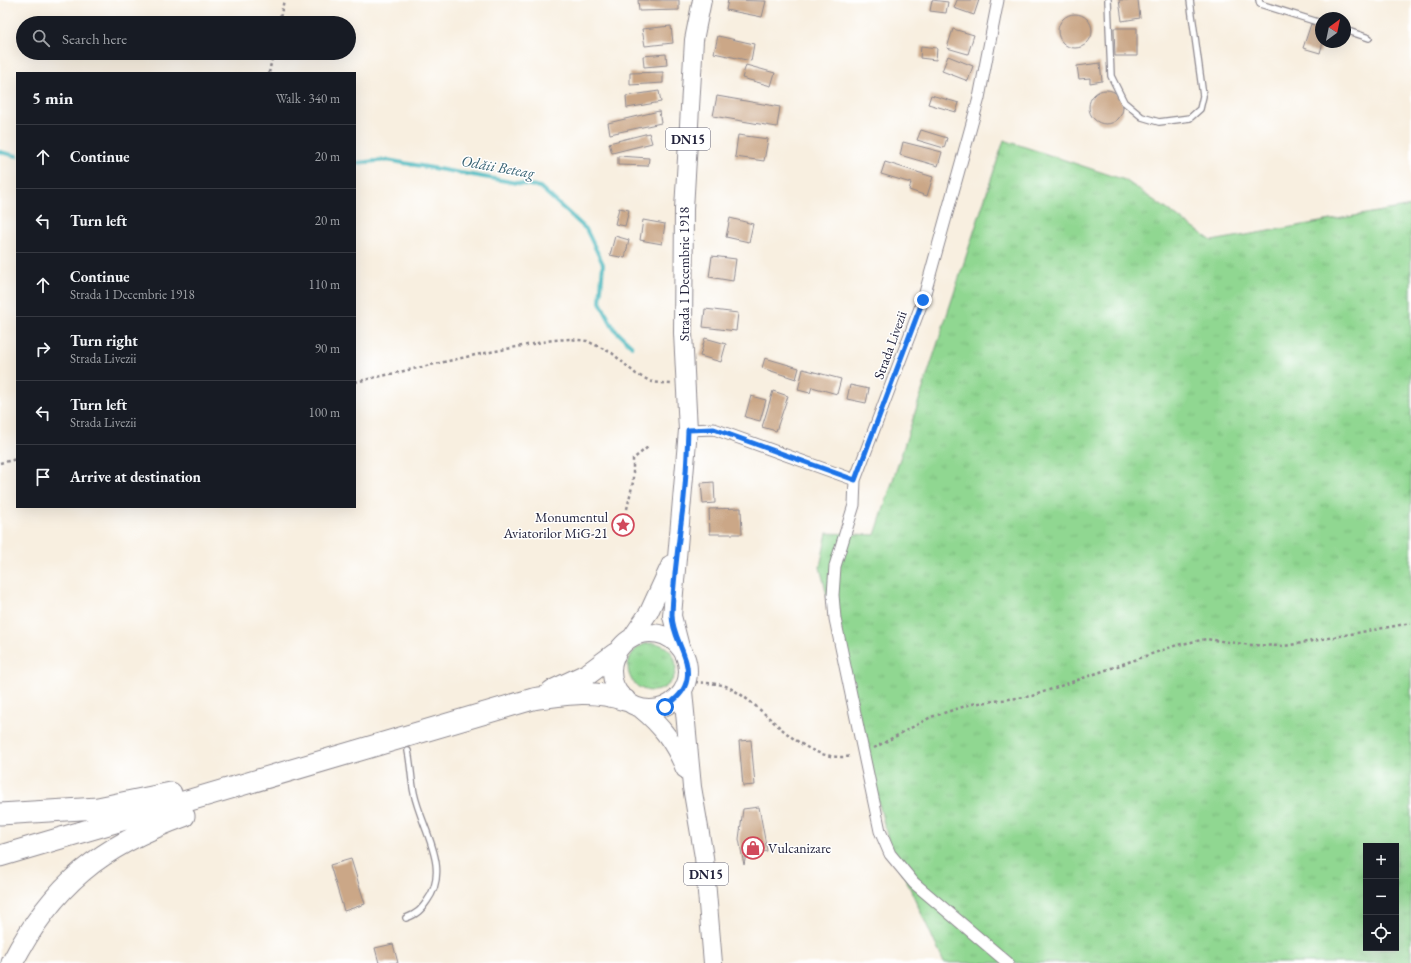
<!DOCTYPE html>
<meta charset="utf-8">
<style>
:root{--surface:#171b24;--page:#20242c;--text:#f1f3f6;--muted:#9ea1a6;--line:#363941}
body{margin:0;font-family:"EB Garamond",serif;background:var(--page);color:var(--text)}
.controls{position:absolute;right:12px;bottom:12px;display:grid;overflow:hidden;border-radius:0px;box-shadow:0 4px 16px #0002}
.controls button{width:36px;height:36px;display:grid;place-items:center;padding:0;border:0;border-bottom:1px solid var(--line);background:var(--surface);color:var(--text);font:20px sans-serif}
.compass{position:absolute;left:1315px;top:12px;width:36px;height:36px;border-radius:50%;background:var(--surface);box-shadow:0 4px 16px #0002;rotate:33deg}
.stop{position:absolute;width:12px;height:12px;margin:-9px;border:3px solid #1a73e8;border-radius:50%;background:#fff}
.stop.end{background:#1a73e8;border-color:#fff;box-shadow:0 1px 4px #0008}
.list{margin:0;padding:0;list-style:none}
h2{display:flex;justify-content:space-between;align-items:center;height:52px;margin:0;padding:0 16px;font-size:17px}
h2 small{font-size:13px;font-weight:400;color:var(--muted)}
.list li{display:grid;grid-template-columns:26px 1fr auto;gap:12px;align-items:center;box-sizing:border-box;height:64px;padding:0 16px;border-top:1px solid var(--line)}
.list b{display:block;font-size:15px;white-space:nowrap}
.list p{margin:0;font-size:13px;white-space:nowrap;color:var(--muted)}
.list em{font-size:13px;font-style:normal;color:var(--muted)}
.icon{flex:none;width:22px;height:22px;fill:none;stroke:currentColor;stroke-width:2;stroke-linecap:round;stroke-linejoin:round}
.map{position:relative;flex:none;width:1411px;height:963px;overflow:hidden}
.search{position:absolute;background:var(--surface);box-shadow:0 4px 16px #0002;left:16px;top:16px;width:340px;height:44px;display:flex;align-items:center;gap:10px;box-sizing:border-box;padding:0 14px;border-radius:22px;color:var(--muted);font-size:15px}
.panel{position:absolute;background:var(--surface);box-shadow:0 4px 16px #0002;left:16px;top:72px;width:340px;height:436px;border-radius:0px}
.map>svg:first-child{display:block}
.grass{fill:url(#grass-tufts);stroke:#597c66;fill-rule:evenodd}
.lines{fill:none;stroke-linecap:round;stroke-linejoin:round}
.stream{stroke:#49b8be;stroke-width:4}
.building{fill:#cba787}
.lane-casing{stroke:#8d888e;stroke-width:8}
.street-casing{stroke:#8d888e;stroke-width:13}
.primary-casing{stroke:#8d888e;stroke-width:20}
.highway-casing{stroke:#8d888e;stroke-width:23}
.path{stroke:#8d888e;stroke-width:2.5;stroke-dasharray:3 3;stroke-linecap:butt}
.lane{stroke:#fff;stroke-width:5.5}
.street{stroke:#fff;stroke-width:11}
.primary{stroke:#fff;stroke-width:18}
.highway{stroke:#fff;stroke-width:21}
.route{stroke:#1a73e8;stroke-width:5}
.labels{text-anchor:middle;stroke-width:3;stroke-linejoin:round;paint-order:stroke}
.shield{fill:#fff;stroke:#646476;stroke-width:1}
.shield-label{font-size:13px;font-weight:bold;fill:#22223b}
.street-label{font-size:14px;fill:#22223b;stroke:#fff}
.poi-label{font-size:14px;fill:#22223b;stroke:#fff;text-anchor:end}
.water-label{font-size:15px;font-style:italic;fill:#325e6f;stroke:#fff}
</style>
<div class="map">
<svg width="1411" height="963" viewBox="0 0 1411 963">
<defs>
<pattern id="grass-tufts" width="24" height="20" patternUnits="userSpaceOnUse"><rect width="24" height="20" fill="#90d791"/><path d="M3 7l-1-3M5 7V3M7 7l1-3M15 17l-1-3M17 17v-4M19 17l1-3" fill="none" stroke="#7cb87e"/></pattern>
</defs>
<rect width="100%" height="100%" fill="#fff"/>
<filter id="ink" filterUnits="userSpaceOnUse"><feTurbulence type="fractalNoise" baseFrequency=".025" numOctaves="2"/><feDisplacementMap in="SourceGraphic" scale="8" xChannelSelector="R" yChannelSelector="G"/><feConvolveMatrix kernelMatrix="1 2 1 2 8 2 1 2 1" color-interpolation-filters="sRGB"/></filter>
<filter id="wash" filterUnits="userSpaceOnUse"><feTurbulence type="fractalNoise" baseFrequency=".012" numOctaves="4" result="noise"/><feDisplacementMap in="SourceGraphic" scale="16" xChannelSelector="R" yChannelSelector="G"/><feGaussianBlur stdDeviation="0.9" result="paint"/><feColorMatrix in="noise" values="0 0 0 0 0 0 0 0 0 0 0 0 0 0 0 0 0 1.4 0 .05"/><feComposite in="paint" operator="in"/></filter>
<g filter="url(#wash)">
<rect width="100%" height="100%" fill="#f8efe0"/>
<path class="grass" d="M1004 140 1125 180 1212 241 1411 206V963H944L888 840 820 567 827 533 875 535ZM1366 846H1396V948H1366Z
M628 667a24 24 0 1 1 48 0a24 24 0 1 1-48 0Z"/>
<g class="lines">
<path class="stream" d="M0 152 17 156
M355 163 387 160 540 187 586 229 603 264 600 302 614 329 632 346"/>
</g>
<g id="blocks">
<path class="building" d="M638 0H679V10L639 11Z
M728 0 766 1 762 17 726 10Z
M932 0 948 2 946 13 930 11Z
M957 0H979L974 15 954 8Z
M1119 0H1138L1140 18 1122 21Z
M1058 31a17 17 0 1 1 34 0a17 17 0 1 1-34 0Z
M1311 24 1321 27V42H1323L1320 53 1303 48Z
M671 26 673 43 645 46 642 29Z
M1114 28H1137V56H1115Z
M953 29 974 35 968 54 947 48Z
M718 36 754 44 751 61 714 53Z
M921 46 937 48 936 60 920 58Z
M666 54 667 65 644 67 643 56Z
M948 56 973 66 968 81 942 71Z
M1100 63 1102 81 1090 83V78L1079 79 1077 66Z
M746 65 775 73 771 86 742 78Z
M663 72V83L630 85V73Z
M1089 107a17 17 0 1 1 34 0a17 17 0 1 1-34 0Z
M659 91 661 102 627 108 626 96Z
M931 95 959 103 956 112 928 104Z
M717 96 780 107 777 127 713 116Z
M659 111 661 123 610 134 608 123Z
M921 130 947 138 944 148 917 140Z
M649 133 652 143 612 153 609 143Z
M738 135 768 139 764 161 735 157Z
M903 142 942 152 938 166 900 155Z
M618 156 649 158 648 166 618 165Z
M885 162 933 177 927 196 909 190 911 183 881 174Z
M619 208 629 210 625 226 615 224Z
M730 218 753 224 749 242 726 237Z
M643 220 665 224 662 244 640 240Z
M615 236 629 240 625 258 610 255Z
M712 256 736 259 733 281 709 277Z
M705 309 738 313 736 331 703 327Z
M705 338 726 344 721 362 700 356Z
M765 358 799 368 796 379 762 368Z
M803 369 841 379 837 394 812 387 810 393 798 390Z
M850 385 869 389 866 403 847 399Z
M773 391 788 396 776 431 762 427Z
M751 396 766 400 760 421 745 417Z
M714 482 715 503 703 504 701 483Z
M741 508 742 534H710L709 509Z
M751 740 755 785 743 786 739 741Z
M759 807 767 851 746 855 744 865 739 839 743 809Z
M351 859 365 904 344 911 330 865Z
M393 944 398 963H379L375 948Z"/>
</g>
</g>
<g filter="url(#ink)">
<use href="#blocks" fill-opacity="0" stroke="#8d888e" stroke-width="1"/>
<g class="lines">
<g class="lane-casing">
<path id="lane" d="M1108 0 1111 76 1124 102 1142 117 1159 122 1190 118 1200 109 1203 96 1190 0
M1259 0 1260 4 1321 23
M1345 30 1369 38
M406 918C417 914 421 910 427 901 452 868 421 828 414 793 411 779 411 765 408 751"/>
</g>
<g class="street-casing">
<path id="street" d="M688 430 714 429 855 480 923 300 979 98 998 0
M855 480 854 505 835 566 833 595 835 619 880 831 890 854 914 883 1008 963"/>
</g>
<g class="primary-casing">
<path id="primary" d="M612 671a38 38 0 1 1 76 0a38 38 0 1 1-76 0Z
M632 637 649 612 671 564
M680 647 672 616 688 430 683 333 684 209 694 40 702 0
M683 691 692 787 704 857 713 963
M641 709C662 726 675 744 685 769"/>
</g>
<g class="highway-casing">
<path id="highway" d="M552 691 588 674 615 654
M0 814 98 808 171 793
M0 856 533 699C566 694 593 689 625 700
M12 963C53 884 101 846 184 816"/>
</g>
<path class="path" d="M279 23 284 0
M269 73 273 53
M355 382 475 355 553 340 570 339 587 341 612 353 636 374 652 382 671 384
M0 463 17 459
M627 509 633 482V459L648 447
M695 682C705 683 719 683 728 687 770 708 800 765 852 756
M874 748 931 717 972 704 1032 696 1177 645 1206 639 1251 645 1285 646 1411 623"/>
<use href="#lane" class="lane"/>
<use href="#street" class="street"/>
<use href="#primary" class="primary"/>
<use href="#highway" class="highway"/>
</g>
</g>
<g class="lines" filter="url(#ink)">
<path class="route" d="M665 707C675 700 685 692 687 679 691 657 672 638 672 615 673 581 678 548 682 515 686 487 687 458 688 430L714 429 855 480 923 300"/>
</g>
<defs>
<g id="sight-ring" transform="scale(1.15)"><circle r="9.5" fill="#fff" stroke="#d1495b" stroke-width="1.5"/><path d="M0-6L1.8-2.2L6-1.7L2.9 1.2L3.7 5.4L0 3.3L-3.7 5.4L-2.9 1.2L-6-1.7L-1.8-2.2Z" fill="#d1495b"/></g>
<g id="shop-ring" transform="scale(1.15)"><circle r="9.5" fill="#fff" stroke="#d1495b" stroke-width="1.5"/><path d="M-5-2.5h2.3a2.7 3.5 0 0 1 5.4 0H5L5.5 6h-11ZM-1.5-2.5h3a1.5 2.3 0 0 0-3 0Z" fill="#d1495b"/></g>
</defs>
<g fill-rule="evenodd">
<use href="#sight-ring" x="623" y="525"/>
<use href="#shop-ring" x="753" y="848"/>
</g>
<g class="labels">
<g class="shield">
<rect x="666" y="128" width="44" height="22" rx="3"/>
<rect x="684" y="863" width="44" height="22" rx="3"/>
</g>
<g class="shield-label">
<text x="688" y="144">DN15</text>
<text x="706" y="879">DN15</text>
</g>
<g class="street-label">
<text transform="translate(684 274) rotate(-90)" y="5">Strada 1 Decembrie 1918</text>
<text transform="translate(890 345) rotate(-70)" y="5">Strada Livezii</text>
</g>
<g class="poi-label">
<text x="608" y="522">Monumentul<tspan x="608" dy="16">Aviatorilor MiG-21</tspan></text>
<text x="768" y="853" text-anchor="start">Vulcanizare</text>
</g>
<g class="water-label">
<text transform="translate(498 167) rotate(10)" y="5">Odăii Beteag</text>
</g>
</g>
</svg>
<div class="controls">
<button>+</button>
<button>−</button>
<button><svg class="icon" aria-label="locate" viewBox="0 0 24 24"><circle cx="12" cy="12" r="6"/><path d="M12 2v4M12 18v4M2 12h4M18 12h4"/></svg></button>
</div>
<svg class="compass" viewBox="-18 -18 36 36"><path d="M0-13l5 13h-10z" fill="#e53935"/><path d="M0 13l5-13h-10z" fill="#9ea1a6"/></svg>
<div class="stop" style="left:665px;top:707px"></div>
<div class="stop end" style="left:923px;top:300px"></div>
<div class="search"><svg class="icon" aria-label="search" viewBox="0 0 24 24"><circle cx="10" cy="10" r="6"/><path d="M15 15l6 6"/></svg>Search here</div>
<section class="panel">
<h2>5 min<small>Walk · 340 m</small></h2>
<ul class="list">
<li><svg class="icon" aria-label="ahead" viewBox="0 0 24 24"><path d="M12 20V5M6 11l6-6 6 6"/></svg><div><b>Continue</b></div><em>20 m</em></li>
<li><svg class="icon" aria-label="left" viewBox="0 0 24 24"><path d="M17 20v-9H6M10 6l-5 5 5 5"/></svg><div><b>Turn left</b></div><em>20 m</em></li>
<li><svg class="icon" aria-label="ahead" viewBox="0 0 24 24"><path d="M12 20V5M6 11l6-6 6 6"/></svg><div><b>Continue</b><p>Strada 1 Decembrie 1918</p></div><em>110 m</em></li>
<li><svg class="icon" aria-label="right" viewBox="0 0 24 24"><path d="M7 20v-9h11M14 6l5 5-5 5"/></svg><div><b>Turn right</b><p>Strada Livezii</p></div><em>90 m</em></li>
<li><svg class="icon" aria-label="left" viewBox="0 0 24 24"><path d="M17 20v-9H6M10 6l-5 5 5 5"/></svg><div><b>Turn left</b><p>Strada Livezii</p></div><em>100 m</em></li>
<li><svg class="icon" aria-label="arrive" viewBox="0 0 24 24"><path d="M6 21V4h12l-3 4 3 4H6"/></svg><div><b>Arrive at destination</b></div></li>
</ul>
</section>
</div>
